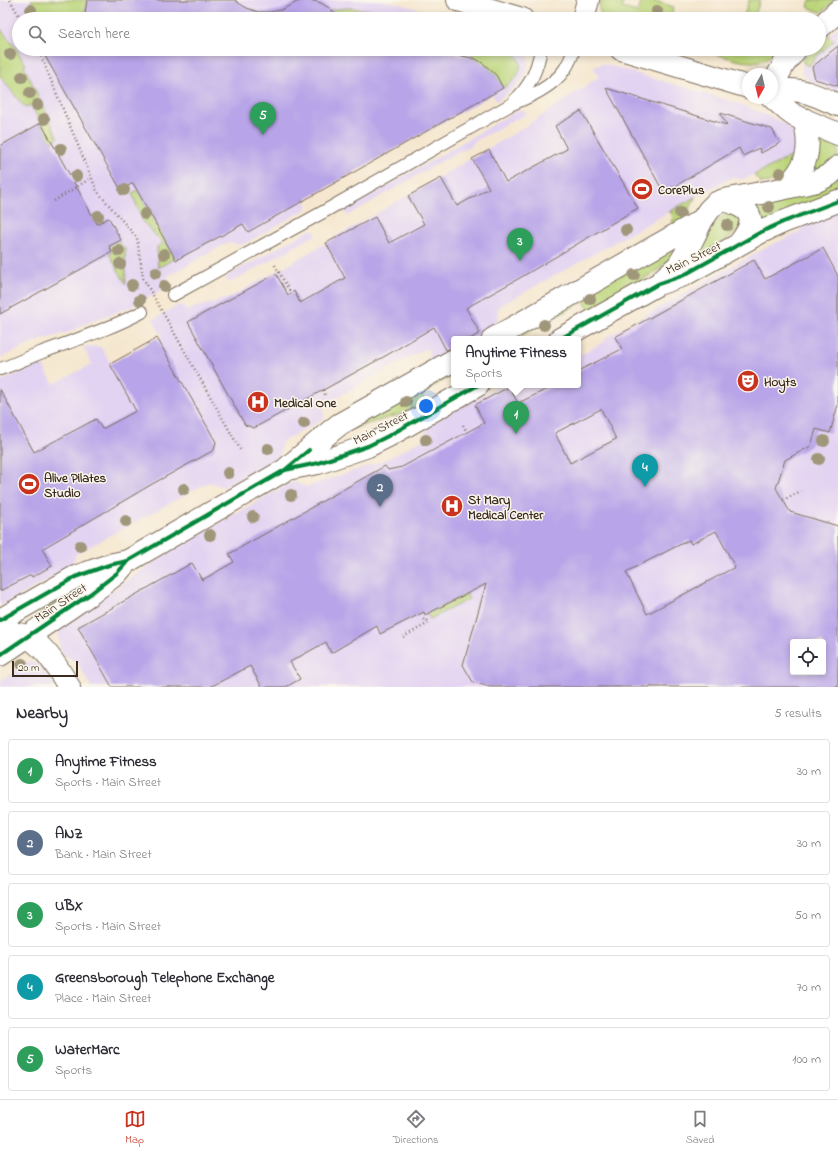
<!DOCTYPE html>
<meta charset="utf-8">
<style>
:root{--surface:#fff;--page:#f2f2f3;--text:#2b2b33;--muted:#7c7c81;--line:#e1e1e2;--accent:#c8321e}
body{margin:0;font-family:"Indie Flower",sans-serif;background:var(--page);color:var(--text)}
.controls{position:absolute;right:12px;bottom:12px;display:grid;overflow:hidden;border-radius:4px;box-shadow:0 2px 6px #0003}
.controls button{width:36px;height:36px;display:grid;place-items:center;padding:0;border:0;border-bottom:1px solid var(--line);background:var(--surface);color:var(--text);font:20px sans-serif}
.compass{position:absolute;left:742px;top:68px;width:36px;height:36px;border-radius:50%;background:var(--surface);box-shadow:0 2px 6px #0003;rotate:188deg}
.scale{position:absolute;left:12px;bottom:10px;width:66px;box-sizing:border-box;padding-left:4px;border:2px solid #3b2a1e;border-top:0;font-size:11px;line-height:14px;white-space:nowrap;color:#3b2a1e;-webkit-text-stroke:3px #fbf7ec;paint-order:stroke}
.you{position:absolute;left:426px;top:406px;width:14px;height:14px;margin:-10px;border:3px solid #fff;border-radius:50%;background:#1a73e8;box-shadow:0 0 0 6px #1a73e833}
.badge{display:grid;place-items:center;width:26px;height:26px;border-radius:50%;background:var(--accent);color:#fff;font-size:13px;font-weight:700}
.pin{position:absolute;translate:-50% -33px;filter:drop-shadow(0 1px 2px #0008)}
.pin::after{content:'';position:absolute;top:21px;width:14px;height:12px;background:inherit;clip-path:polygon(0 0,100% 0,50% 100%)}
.popup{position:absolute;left:451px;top:336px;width:130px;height:52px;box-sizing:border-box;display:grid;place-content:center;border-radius:4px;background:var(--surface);filter:drop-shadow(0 1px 3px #0005);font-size:13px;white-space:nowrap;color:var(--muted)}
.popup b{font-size:15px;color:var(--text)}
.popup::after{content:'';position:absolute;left:50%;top:100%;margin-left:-8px;border:8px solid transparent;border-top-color:var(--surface)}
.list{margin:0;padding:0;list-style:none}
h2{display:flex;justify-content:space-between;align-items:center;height:52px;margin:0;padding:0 16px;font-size:17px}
h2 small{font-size:13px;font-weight:400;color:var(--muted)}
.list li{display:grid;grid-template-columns:26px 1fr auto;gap:12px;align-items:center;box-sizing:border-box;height:64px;margin:0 8px 8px;padding:0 8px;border:1px solid var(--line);border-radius:4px}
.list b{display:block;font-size:15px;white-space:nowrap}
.list p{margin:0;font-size:13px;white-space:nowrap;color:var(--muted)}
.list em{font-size:13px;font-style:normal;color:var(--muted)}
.icon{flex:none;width:22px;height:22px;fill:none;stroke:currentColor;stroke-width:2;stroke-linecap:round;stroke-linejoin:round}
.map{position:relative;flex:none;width:838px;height:687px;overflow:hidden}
.search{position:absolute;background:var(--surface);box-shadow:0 2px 6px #0003;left:12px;right:12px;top:12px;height:44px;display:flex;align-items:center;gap:10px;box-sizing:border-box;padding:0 14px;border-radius:22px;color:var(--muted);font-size:15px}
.sheet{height:412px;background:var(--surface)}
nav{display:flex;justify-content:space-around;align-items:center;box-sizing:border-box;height:56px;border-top:1px solid var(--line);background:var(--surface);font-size:11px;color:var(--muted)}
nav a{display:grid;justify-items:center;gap:2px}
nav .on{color:var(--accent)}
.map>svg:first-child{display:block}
.built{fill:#e3d3f2;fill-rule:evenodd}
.green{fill:#bcd57a;stroke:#7c804c}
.building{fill:#b8a4e8;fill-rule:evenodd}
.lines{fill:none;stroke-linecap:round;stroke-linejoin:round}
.lane-casing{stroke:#7c6c5c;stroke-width:14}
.street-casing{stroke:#7c6c5c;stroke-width:24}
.secondary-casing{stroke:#7c6c5c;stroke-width:24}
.primary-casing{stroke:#7c6c5c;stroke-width:24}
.path{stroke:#7c6c5c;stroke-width:2.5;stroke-dasharray:1 3;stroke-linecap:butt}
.lane{stroke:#fff;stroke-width:12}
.street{stroke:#fff;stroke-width:22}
.secondary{stroke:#fff;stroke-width:22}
.primary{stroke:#fff;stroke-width:22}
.path-bridge{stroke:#7c6c5c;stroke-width:2.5;stroke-dasharray:1 3;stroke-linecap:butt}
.cycleway-casing{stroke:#fbf7ec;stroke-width:6}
.cycleway{stroke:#00873e;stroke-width:4}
.tree{fill:#a0977a}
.labels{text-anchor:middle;stroke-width:3;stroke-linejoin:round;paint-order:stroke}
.poi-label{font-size:13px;font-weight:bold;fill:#3b2a1e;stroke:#fbf7ec;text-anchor:start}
.street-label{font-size:13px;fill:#3b2a1e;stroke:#fbf7ec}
</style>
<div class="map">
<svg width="838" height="687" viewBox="0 0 838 687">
<rect width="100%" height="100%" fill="#fbf7ec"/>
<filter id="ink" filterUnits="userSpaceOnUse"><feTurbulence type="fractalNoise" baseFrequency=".025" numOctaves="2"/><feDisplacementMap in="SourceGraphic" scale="8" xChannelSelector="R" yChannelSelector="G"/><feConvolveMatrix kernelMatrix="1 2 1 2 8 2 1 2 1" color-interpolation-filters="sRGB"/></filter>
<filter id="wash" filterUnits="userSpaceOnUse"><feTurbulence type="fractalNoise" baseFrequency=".012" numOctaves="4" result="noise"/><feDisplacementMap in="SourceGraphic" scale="16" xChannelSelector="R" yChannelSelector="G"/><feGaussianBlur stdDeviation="0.9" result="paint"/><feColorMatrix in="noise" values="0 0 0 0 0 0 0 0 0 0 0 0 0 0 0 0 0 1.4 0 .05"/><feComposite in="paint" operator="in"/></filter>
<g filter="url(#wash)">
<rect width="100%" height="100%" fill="#f5e7cf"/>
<path class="built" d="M0 0H379L401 4 451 19H19V49H527L528 58V65L523 79 509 92 498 100 496 101 492 94 305 199 307 205 306 209 303 211 244 244 240 245 231 243H227L168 276 167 278 170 284V286L135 305 87 323 72 331 33 343 0 358Z
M838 27V92L808 80 805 77 802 72V67L804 58 807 54 813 49H819V43Z
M601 64H605L740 104 780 121 795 131 798 137V155L761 183 754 175 741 180 733 177 695 197 685 221 673 225 672 212H669L500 306 498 309 497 327 496 330 479 339H454V353L429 363V350L425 349 324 404V417L322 420 283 441 281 444 280 454 279 456 224 487 209 482 93 545 76 554 73 563 67 569 0 607V381L42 364 54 384 92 364 83 347 88 346 101 347 111 364 162 336 153 320 154 319 180 304 182 305 185 309 187 310 229 298 291 263 510 136 540 117 599 77 594 68 596 66Z
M518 110H524L526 113 525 115 518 119H515L474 142 470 147 464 150 459 151 349 215H347L344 213 346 210Z
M838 210V687H91L77 662 62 654 60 650 58 636 59 631 64 623 171 551 219 523 292 482H294L306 487 383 461 422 440 429 425 501 385H578V356L606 341 605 338 731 267 769 246 797 233 802 229 805 223ZM793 642H823V672H793Z
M310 230H314L315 231 316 233 314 236 235 280 231 282H227L226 278 229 275Z
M23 661 34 663 39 666 57 687H0V681L14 672 18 663Z"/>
<path class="green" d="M31 0H88L86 5 84 19H39Z
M601 0H624L622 8 638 12 642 0H652L674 7 670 19H602L599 8Z
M749 0H760L754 19H743Z
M810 0H835L822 12 815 10 808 7Z
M347 8C362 9 377 10 390 19H341L331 10Z
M0 28 14 46 26 65 24 66 58 138 51 142 31 105 26 107 21 103 0 76Z
M828 35 834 41 816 57 809 66 803 63C802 57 808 53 813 49H819V43Z
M472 49C482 49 496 47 506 49 511 51 515 53 518 58 525 71 514 82 503 88 494 72 490 67 472 58L473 52Z
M701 49H779C774 53 769 58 763 60 745 67 719 54 701 49Z
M816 137 838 146V156L824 168 811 172Z
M794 155H799L782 180 761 183 754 175Z
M838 177V192L761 226 751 204Z
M137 190 175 258 158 268 157 247 163 243 143 222 132 193Z
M695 197 685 221 673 225 672 212H669Z
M729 213 741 215 740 229 698 261C697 257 696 252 697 249 702 237 718 217 729 213Z
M118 241 125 249 126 284 109 254 112 252 109 246Z
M679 241V250L657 271 589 310 584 301 516 339H506Z
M454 368V375L421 393 425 401 404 413 351 429Z
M89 582 44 612 37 606Z
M462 586 469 599 430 619 427 614 461 597Z"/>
<g id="blocks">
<path class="building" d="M87 0H235L240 4 247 8 258 12H270L281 10 297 2 305 0 314 1 321 3 329 8 341 19H84Z
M838 46V86L815 79 812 67Z
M41 49H442L449 53 476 59 484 64 496 75 503 88 248 232 243 224 176 260 133 183 121 190Z
M606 88 727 125 720 113 772 129 780 143 761 153 759 148 743 156 739 148 664 193Z
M581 111 638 208 518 279 466 308 480 333 470 339H454V348L446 350 434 327 387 355 254 428 245 425 188 322 276 274 288 295 294 291 300 303 345 278 326 243 375 217 389 243 424 224 408 196 441 178 457 206 489 188 472 159 489 150 506 182 567 149 555 126Z
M41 123 97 224 109 218 121 240 109 246 112 252 0 314V146Z
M823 248 838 276V405L830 433 816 429 811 446 785 460 776 488 790 512 838 526V687H490L473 682 463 665 486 584 425 615 424 612 380 634 377 626 331 653 326 642 290 662 300 679 286 687H262L250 666 210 687H112L78 627 192 563 202 580 234 562 229 554 344 489 385 466 388 470 402 467 484 423 475 405 509 387 518 403 556 385H578V371L622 349 615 337 754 260 765 279ZM601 409 616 439 570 463 555 433ZM716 531 735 567 647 614 626 572 689 540 691 544ZM793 642H823V672H793Z
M157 338 216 442 214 450 154 483 42 549 52 566 32 577 31 575 0 591V389L34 452 96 419 102 429 136 411 110 364Z"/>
</g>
</g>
<g filter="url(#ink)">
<use href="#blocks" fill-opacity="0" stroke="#7c6c5c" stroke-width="1"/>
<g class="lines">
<g class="lane-casing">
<path id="lane" d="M515 100C531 85 537 70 541 49
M173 295 325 211 510 105C529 97 553 87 565 69 569 63 572 56 574 49
M0 369C14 365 26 358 40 353 75 340 110 329 142 312"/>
</g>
<g class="street-casing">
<path id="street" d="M583 19 588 0
M819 28 838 11
M772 86 784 64 796 49"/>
</g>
<g class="secondary-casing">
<path id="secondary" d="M458 0 522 19
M621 49 748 87
M772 93C777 92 783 90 788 90 805 89 823 99 838 105
M772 97 788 111 795 116 838 134
M785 188C808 166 812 150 804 119
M724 200C754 209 758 220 738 245
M663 279 678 266 686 253 702 220 709 210 716 203 724 200 772 191 817 181 829 175 838 167
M493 339 702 220
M560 339 658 284 684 275 761 232 783 222 838 201
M287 469 318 463 368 446 388 436 478 385
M0 620 75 577 109 565 128 561 285 470 331 431 340 424 454 360
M0 655 90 594 117 573 127 561"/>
</g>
<g class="primary-casing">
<path id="primary" d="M0 632C6 632 13 633 19 634 42 640 58 668 69 687"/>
</g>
<path class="path" d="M10 0 21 19
M38 49 97 191 137 238 143 278
M462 49 467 52 466 57
M54 201 91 178
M275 265 289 290 286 291
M167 320 241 451
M323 390 325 395
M463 425 467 432
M783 500 801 491
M403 637 429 623 427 620 421 619"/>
<use href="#lane" class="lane"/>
<use href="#street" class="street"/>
<use href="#secondary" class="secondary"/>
<use href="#primary" class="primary"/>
<path class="path-bridge" d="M143 278 167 320"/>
<g class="cycleway-casing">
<path id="cycleway" d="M560 339 658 284 684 275 761 232 783 222 838 201
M285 470 318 463 368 446 388 436 478 385
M0 620 75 577 109 565 128 561 285 470 309 450
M0 655 90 594 117 573 128 561"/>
</g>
<use href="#cycleway" class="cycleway"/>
</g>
<g class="tree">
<circle cx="31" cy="10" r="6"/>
<circle cx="657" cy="11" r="6"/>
<circle cx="10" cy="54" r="6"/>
<circle cx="22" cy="77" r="6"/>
<circle cx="30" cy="93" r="6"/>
<circle cx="37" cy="105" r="6"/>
<circle cx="44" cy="119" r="6"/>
<circle cx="61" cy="149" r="6"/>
<circle cx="780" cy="173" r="6"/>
<circle cx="76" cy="176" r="6"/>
<circle cx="124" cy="190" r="6"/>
<circle cx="769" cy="207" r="6"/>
<circle cx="680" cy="213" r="6"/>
<circle cx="145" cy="214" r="6"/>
<circle cx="98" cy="216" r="6"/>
<circle cx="727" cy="225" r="6"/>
<circle cx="626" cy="230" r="6"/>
<circle cx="119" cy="251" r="6"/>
<circle cx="164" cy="254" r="6"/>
<circle cx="120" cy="264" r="6"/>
<circle cx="156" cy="273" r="6"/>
<circle cx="634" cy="275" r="6"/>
<circle cx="132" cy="285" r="6"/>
<circle cx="164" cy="286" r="6"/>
<circle cx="590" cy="299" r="6"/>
<circle cx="140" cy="300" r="6"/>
<circle cx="544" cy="325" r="6"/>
<circle cx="406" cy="402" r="6"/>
<circle cx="304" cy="423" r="6"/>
<circle cx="426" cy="440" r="6"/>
<circle cx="824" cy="441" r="6"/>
<circle cx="268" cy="449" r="6"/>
<circle cx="819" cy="459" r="6"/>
<circle cx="228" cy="473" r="6"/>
<circle cx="184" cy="489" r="6"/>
<circle cx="291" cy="495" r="6"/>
<circle cx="253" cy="517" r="6"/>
<circle cx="126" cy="521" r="6"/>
<circle cx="210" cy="535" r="6"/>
<circle cx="80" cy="546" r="6"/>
<circle cx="22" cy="664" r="6"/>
</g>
</g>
<defs>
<g id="stadium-disc" transform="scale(1.15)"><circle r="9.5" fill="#c8321e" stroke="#fbf7ec"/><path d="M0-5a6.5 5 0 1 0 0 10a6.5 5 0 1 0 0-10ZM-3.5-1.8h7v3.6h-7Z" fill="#fff"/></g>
<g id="theatre-disc" transform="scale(1.15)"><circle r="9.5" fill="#c8321e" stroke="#fbf7ec"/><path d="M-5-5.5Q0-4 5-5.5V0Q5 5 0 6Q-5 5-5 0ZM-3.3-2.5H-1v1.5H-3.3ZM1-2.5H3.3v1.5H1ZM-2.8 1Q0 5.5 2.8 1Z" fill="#fff"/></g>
<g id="hospital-disc" transform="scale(1.15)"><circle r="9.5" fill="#c8321e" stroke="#fbf7ec"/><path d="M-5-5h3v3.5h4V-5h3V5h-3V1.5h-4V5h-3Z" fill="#fff"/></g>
</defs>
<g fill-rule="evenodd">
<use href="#stadium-disc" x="642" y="189"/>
<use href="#theatre-disc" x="748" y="381"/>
<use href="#hospital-disc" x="258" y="402"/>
<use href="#stadium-disc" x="29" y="484"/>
<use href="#hospital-disc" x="452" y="506"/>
</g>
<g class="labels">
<g class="poi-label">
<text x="658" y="194">CorePlus</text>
<text x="764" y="386">Hoyts</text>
<text x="274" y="407">Medical One</text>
<text x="44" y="482">Alive Pilates<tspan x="44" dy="15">Studio</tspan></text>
<text x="468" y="504">St Mary<tspan x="468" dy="15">Medical Center</tspan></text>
</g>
<g class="street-label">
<text transform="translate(693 257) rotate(-26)" y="5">Main Street</text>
<text transform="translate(380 427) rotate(-27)" y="5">Main Street</text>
<text transform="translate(60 602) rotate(-34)" y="5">Main Street</text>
</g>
</g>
</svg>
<div class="controls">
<button><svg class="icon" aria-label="locate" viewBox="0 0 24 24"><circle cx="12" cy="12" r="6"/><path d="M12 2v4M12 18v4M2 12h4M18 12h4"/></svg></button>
</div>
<svg class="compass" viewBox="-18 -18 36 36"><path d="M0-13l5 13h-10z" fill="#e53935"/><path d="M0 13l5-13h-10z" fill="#7c7c81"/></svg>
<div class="scale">20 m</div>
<div class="you"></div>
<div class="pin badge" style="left:516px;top:434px;background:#2e9e5b">1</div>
<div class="popup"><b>Anytime Fitness</b>Sports</div>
<div class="pin badge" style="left:380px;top:507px;background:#5c6f8a">2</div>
<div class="pin badge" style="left:520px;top:261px;background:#2e9e5b">3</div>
<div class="pin badge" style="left:645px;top:487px;background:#0f9aa8">4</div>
<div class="pin badge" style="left:263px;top:135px;background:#2e9e5b">5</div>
<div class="search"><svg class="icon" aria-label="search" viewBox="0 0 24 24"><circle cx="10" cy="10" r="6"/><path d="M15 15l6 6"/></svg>Search here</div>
</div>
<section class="sheet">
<h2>Nearby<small>5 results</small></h2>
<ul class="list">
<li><span class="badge" style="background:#2e9e5b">1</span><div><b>Anytime Fitness</b><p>Sports · Main Street</p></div><em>30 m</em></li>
<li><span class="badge" style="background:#5c6f8a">2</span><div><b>ANZ</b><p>Bank · Main Street</p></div><em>30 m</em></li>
<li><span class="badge" style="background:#2e9e5b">3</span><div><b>UBX</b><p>Sports · Main Street</p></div><em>50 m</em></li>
<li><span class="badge" style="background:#0f9aa8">4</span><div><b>Greensborough Telephone Exchange</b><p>Place · Main Street</p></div><em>70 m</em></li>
<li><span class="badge" style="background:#2e9e5b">5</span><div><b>WaterMarc</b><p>Sports</p></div><em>100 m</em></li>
</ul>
</section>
<nav>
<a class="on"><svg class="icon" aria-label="map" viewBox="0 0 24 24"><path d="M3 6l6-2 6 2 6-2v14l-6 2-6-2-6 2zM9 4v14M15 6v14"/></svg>Map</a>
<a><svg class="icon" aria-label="directions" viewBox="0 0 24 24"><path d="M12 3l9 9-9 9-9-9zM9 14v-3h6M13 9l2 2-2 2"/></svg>Directions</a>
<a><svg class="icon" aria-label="saved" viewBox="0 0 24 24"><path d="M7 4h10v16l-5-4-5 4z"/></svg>Saved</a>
</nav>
